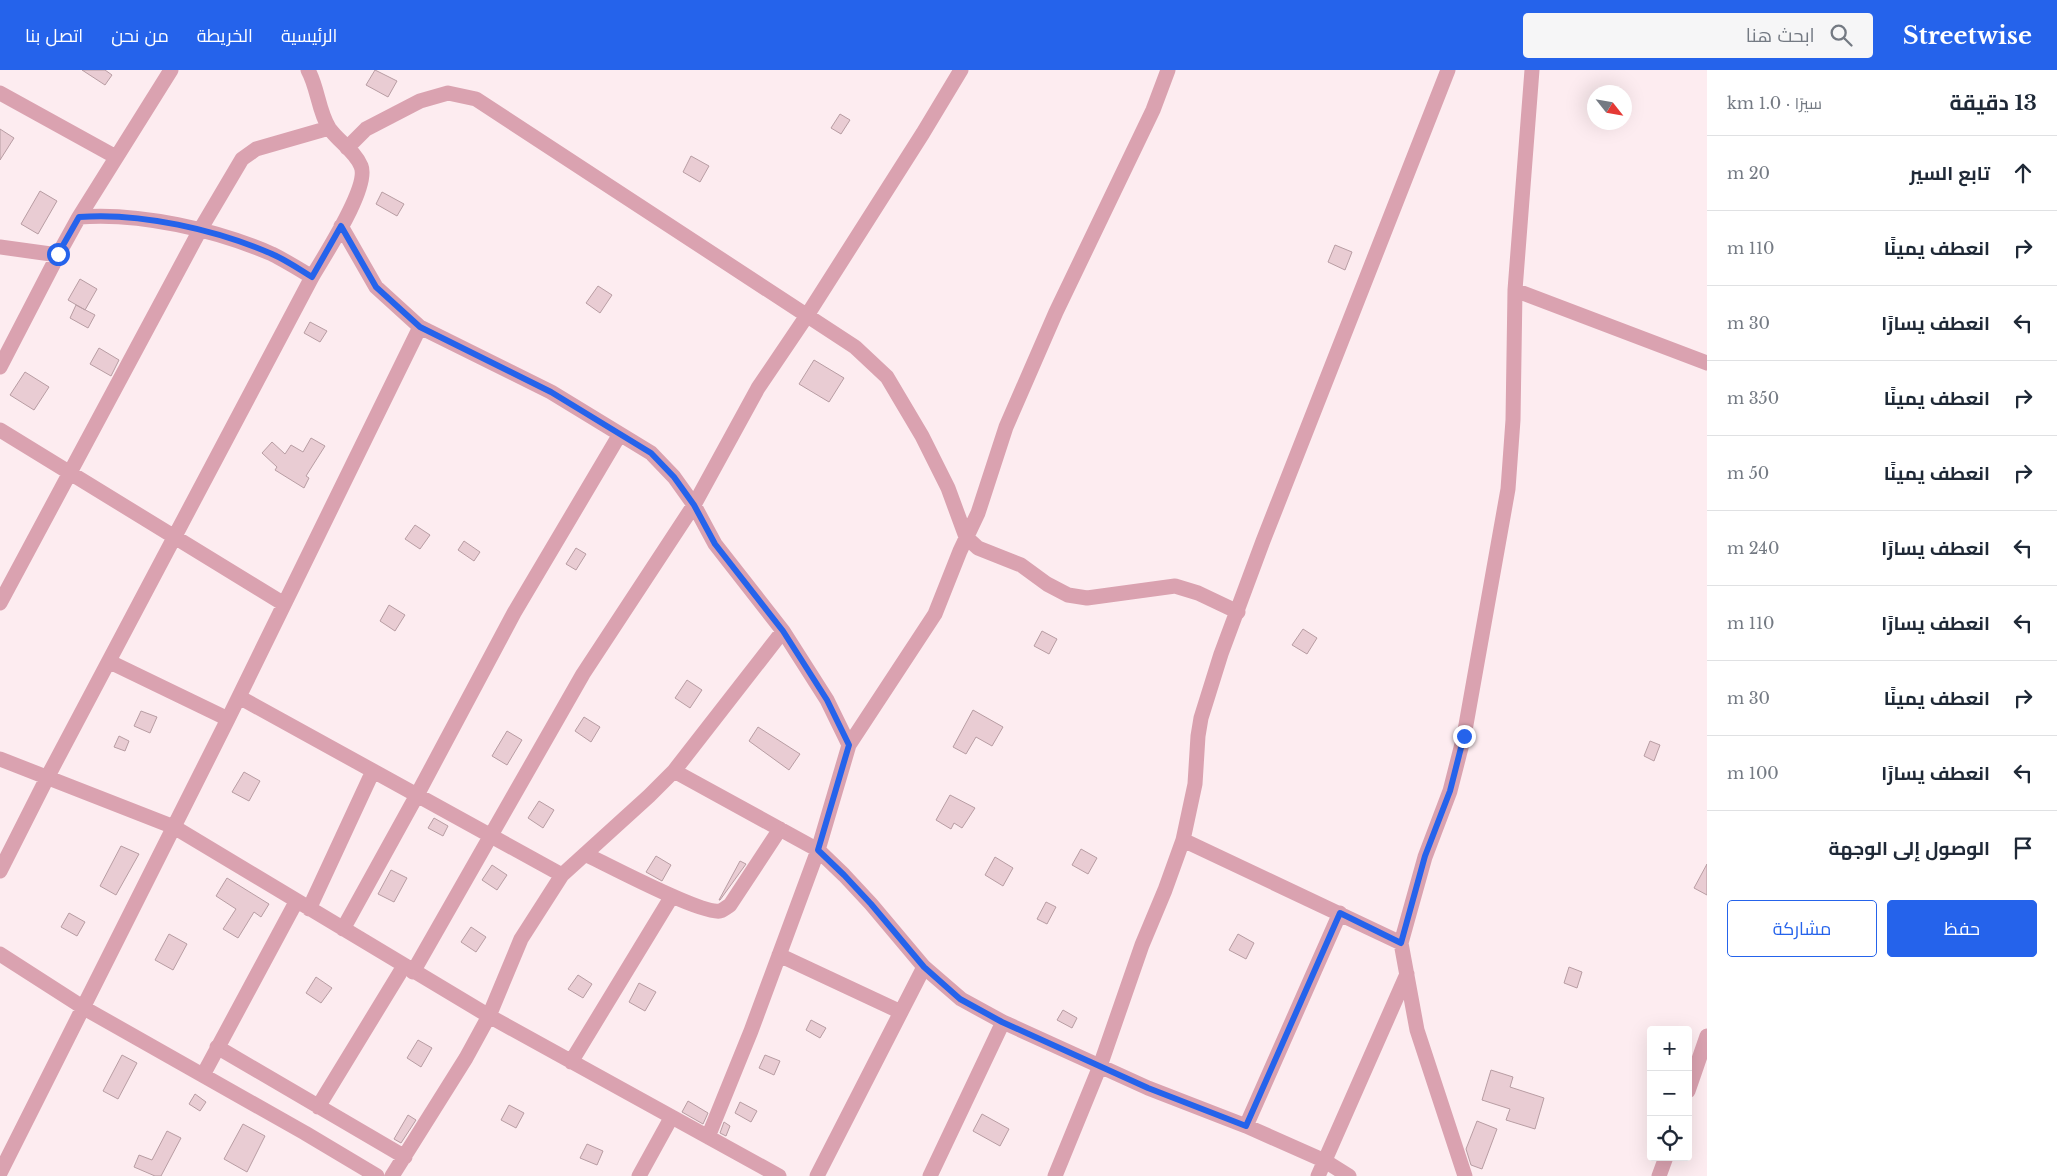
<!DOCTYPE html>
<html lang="ar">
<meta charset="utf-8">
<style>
:root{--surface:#fff;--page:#f6f6f7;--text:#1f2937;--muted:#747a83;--line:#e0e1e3;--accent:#2563eb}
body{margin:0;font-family:"Libre Baskerville",Cairo,serif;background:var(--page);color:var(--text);direction:rtl}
.controls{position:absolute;right:15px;bottom:15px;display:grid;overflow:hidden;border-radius:5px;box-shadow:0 5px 20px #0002}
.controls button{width:45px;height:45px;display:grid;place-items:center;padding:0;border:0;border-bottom:1px solid var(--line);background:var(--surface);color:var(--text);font:25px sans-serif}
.compass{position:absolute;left:1587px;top:15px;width:45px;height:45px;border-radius:50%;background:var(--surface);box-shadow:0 5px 20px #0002;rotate:121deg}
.stop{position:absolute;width:15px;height:15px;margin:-11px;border:4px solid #2563eb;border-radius:50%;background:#fff}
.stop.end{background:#2563eb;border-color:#fff;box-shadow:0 1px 5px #0008}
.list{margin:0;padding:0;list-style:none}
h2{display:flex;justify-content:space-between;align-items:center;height:65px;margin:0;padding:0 20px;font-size:21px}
h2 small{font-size:16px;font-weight:400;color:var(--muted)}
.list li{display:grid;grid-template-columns:32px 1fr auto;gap:15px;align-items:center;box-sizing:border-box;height:75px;padding:0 20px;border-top:1px solid var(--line)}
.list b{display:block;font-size:19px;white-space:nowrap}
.list em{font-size:16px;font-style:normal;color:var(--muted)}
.actions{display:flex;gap:10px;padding:15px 20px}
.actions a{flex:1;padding:11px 0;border:1px solid var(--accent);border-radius:5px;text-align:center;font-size:18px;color:var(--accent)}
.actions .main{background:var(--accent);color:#fff}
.icon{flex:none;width:28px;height:28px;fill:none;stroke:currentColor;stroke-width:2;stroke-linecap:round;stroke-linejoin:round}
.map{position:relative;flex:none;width:1707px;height:1106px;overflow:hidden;direction:ltr}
header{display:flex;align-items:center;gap:30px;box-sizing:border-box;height:70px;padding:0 25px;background:var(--accent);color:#fff}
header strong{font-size:24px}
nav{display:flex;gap:28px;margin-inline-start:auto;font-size:18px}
.search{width:350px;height:45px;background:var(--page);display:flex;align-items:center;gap:12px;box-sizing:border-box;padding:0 18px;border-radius:5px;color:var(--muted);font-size:19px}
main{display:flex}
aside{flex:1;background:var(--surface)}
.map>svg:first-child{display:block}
.building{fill:#e9ccd3;stroke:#b89da3}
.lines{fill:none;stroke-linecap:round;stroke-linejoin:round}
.street{stroke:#daa2b0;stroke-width:15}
.route{stroke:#2563eb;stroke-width:6}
</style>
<header>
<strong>Streetwise</strong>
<div class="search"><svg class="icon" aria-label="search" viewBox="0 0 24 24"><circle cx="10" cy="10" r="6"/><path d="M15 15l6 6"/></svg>ابحث هنا</div>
<nav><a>الرئيسية</a><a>الخريطة</a><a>من نحن</a><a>اتصل بنا</a></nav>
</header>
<main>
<aside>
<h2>13 دقيقة<small>سيرًا · 1.0 km</small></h2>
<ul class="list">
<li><svg class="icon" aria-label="ahead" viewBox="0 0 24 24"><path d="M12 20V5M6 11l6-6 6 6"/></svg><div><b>تابع السير</b></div><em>20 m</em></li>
<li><svg class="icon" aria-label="right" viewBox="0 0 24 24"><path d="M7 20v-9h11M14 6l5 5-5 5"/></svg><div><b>انعطف يمينًا</b></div><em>110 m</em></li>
<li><svg class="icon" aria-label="left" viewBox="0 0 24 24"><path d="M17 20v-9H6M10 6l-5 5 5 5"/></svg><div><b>انعطف يسارًا</b></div><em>30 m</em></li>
<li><svg class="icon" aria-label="right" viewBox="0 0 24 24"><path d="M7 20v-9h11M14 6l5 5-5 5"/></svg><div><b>انعطف يمينًا</b></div><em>350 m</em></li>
<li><svg class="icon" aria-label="right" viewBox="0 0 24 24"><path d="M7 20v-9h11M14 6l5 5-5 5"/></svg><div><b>انعطف يمينًا</b></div><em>50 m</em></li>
<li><svg class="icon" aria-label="left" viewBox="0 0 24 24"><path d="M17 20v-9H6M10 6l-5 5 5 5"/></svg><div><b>انعطف يسارًا</b></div><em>240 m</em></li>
<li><svg class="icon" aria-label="left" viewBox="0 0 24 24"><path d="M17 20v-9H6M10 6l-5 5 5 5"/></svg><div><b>انعطف يسارًا</b></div><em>110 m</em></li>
<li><svg class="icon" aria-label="right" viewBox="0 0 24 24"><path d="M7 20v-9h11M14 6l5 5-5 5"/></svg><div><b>انعطف يمينًا</b></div><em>30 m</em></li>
<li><svg class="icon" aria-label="left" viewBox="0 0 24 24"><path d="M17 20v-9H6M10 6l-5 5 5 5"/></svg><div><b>انعطف يسارًا</b></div><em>100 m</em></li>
<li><svg class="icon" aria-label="arrive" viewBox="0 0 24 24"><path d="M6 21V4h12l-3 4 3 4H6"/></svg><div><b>الوصول إلى الوجهة</b></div></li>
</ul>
<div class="actions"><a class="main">حفظ</a><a>مشاركة</a></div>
</aside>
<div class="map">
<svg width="1707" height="1106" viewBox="0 0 1707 1106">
<rect width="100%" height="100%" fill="#fdecf0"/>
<path class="building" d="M82 0H105L112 5 105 15Z
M375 0 397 11 388 27 366 15Z
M840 44 850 50 841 64 831 58Z
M0 59 14 68 0 90Z
M691 86 709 96 700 112 683 102Z
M40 121 57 131 38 164 21 154Z
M382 122 404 134 397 146 376 134Z
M1335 175 1352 182 1345 200 1328 192Z
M80 209 97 219 85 240 68 230Z
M598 216 612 225 600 243 586 233Z
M76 235 95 245 88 258 70 248Z
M310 252 327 261 320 272 304 263Z
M99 278 119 290 111 306 90 294Z
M814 290 844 308 829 332 799 314Z
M25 302 49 317 34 340 10 325Z
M311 368 325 376 306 406 309 408 304 418 275 400 277 397 262 383 272 372 285 384 291 375 303 382Z
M415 455 430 465 420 479 405 469Z
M464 471 480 482 474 491 458 480Z
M576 478 586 484 576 500 566 494Z
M389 535 405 545 395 561 380 551Z
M1303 559 1317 568 1307 584 1292 575Z
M1042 561 1057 569 1049 584 1034 576Z
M687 610 702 620 690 638 675 628Z
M973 640 1003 657 992 676 976 667 966 684 953 677Z
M141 641 157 647 150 663 134 656Z
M584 647 600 657 591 672 575 661Z
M758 657 800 684 789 700 749 671Z
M507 661 522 670 507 695 492 686Z
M119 666 129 671 125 681 114 677Z
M1650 671 1660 675 1654 691 1644 686Z
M244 702 260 711 249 731 232 722Z
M950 725 975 738 962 758 954 753 951 759 936 750Z
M539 731 554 740 543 758 528 748Z
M434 748 448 756 443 766 428 758Z
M121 776 139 784 116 825 100 816Z
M1081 779 1097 788 1088 804 1072 795Z
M656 786 671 795 662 811 646 802Z
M995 787 1013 798 1003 816 985 805Z
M740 791 746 794 720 830H719Z
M1707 794V825L1694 818Z
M492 795 507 805 497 820 482 810Z
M391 800 407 808 394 832 378 824Z
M227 808 269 834 261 847 254 842 238 868 223 859 236 839 216 826Z
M1046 832 1056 837 1047 854 1037 849Z
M69 843 85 852 77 866 61 857Z
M471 857 486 867 476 882 461 872Z
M169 864 187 874 173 900 155 890Z
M1238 864 1254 873 1246 889 1229 880Z
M1569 897 1582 902 1577 918 1564 913Z
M578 905 592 914 583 928 568 919Z
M316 907 332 918 321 933 306 923Z
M639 913 656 922 645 941 629 932Z
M1063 940 1077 948 1072 958 1057 950Z
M811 950 826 958 820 968 806 960Z
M418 970 432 978 421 997 407 988Z
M122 985 137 993 118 1029 103 1021Z
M765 985 780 991 774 1005 759 998Z
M1491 1000 1513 1007 1510 1017 1544 1028 1535 1059 1506 1050 1510 1039 1482 1030Z
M195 1024 206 1032 200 1041 189 1034Z
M688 1031 708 1043 703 1054 682 1042Z
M740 1032 757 1041 751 1052 735 1043Z
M509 1035 524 1043 516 1058 501 1050Z
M982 1044 1009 1059 1000 1076 973 1061Z
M408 1045 416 1050 401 1073 394 1069Z
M1477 1051 1497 1059 1482 1099 1471 1095 1466 1079Z
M724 1052 730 1056 726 1066 720 1063Z
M243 1054 265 1066 247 1102 224 1089Z
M167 1061 181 1068 161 1106H155L134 1097 139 1085 152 1090Z
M587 1074 603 1081 597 1095 580 1088Z"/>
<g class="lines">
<path class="street" d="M0 23 116 87
M347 78 366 59 420 31 448 23 476 29 855 277 887 307 922 366 948 418 966 467 978 478 1021 495 1047 514 1068 525 1087 528 1175 516 1198 523 1238 542
M79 147C139 142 217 160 272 184 286 191 299 199 312 207
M341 156 376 217 420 257 551 322 651 383 674 407 694 435 715 474 783 561 827 630 849 675
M0 177 58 185
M1515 220 1707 293
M0 297 58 185 79 147 171 0
M0 360 284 534
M0 533 200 160 242 89 256 79 329 58
M110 592 228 649
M239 627 562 805
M0 689 174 757 489 946 779 1106
M674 701 818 780 844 805 871 834 924 897 961 929 1003 952 1148 1018 1246 1056 1325 1091 1349 1106
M1183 770 1401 873
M585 784C606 794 702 845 720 841 723 840 727 837 730 835L780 759
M0 801 48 706 312 207C324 186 370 117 361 96 355 81 338 71 329 58 318 40 318 18 308 0
M309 839 373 701
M343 859 417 725 514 543 620 364
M0 884 84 938 305 1063 377 1106
M779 885 901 942
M413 902 583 604 694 435 758 318 806 247 923 63 961 0
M217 977 405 1087
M571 992 672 826
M203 1005 296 832
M1688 1021 1707 966
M318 1037 404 896
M1246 1056 1340 843
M708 1067 751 961 818 780 849 675 935 544 960 481 978 443 1006 357 1056 242 1153 40 1168 0
M0 1103 228 649 420 257
M392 1106 466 988 489 946 521 869 562 805 649 726 674 701 783 561
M639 1106 671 1048
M817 1106 924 897
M930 1106 1003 952
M1055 1106 1100 996 1142 875 1165 820 1183 770 1195 714 1198 666 1201 648 1221 584 1263 471 1448 0
M1318 1106 1407 904
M1465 1106 1417 960 1401 873 1425 787 1450 721 1464 666 1508 419 1513 350 1515 220 1532 0
M1659 1106 1666 1087"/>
</g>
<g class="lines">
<path class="route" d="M58 184 79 147C140 142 217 160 272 184 286 190 299 199 312 207L341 156 376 217 420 257 551 322 651 383 674 407 694 435 715 474 783 561 827 630 849 675 818 780 844 805 871 834 924 897 960 929 1002 952 1148 1018 1246 1056 1340 843 1401 873 1425 786 1450 721 1464 666"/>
</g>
</svg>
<div class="controls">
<button>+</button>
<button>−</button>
<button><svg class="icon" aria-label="locate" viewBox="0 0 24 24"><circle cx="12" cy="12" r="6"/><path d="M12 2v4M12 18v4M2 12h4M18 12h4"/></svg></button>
</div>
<svg class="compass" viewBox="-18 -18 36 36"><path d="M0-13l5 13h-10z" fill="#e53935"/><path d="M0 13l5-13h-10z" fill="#747a83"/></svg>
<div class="stop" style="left:58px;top:184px"></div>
<div class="stop end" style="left:1464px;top:666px"></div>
</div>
</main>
